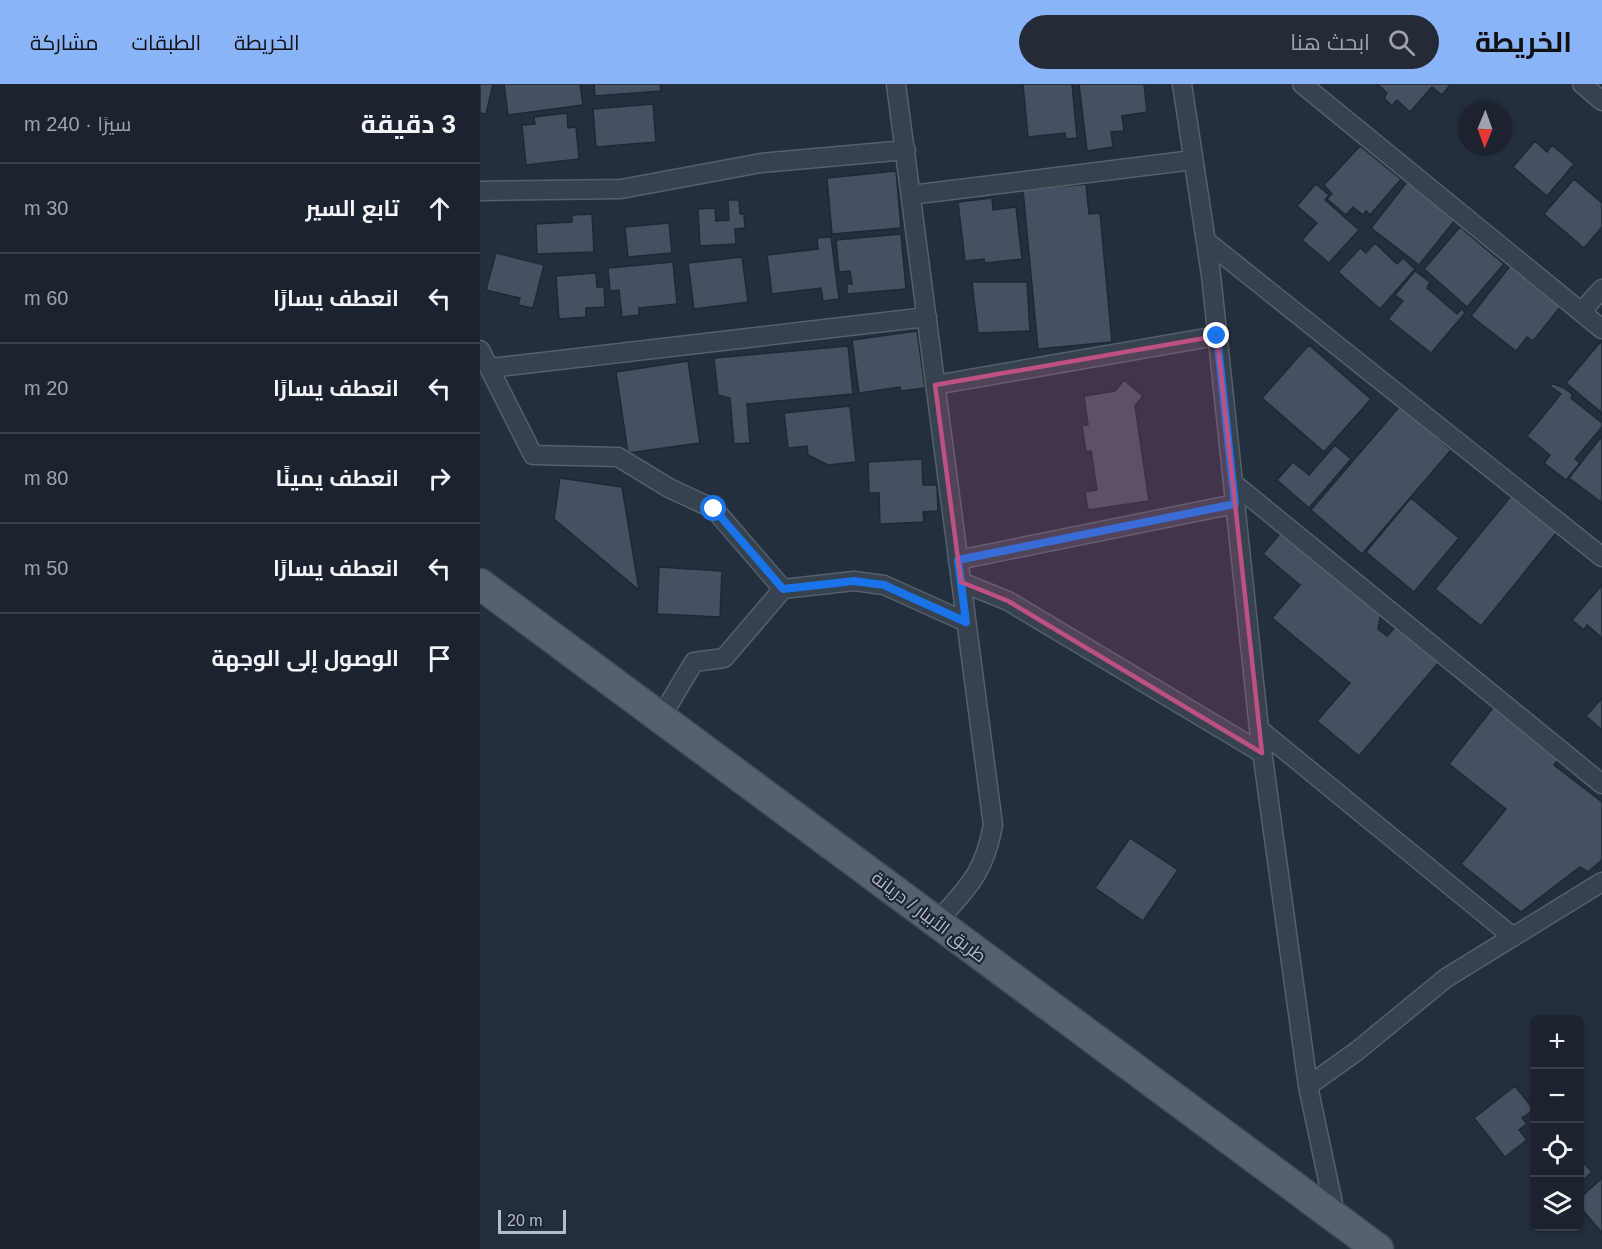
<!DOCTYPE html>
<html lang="ar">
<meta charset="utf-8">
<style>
:root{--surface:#1b232e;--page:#242b36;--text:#f1f3f6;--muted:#a0a4aa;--line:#39404a;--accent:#8ab4f8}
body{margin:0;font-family:Arial,Cairo,sans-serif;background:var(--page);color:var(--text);direction:rtl}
.controls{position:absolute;right:18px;bottom:18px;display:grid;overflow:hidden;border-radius:9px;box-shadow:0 2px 4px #0004}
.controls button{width:54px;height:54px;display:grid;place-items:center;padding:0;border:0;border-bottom:2px solid var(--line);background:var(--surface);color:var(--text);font:30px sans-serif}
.compass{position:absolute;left:978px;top:18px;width:54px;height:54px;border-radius:50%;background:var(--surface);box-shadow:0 2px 4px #0004;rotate:181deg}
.scale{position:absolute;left:18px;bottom:15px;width:68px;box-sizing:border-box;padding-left:6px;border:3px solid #b4bcc9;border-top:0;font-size:16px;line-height:21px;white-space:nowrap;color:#b4bcc9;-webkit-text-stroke:4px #1d2633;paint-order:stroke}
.stop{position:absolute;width:18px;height:18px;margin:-14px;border:4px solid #1a73e8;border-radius:50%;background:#fff}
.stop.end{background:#1a73e8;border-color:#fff;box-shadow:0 2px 6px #0008}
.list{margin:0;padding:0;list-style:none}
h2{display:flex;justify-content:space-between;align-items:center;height:78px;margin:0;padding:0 24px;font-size:26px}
h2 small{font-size:20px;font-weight:400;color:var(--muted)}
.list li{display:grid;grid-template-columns:39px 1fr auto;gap:18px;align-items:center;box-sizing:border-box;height:90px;padding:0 24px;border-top:2px solid var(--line)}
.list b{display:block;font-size:22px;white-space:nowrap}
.list em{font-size:20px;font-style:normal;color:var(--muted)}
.icon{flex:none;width:33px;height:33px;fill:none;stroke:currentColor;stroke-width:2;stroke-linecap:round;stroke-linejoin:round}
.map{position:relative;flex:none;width:1122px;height:1165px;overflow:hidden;direction:ltr}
header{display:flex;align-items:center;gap:36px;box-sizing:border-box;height:84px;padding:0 30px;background:var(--accent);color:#111}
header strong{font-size:28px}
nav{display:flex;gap:33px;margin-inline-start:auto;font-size:21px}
.search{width:420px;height:54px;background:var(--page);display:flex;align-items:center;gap:15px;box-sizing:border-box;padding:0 21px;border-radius:33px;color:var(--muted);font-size:22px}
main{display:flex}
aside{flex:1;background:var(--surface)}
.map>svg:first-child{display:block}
.building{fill:#455162;stroke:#1f2835;stroke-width:1.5}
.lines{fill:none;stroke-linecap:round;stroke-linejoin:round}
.street-casing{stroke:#565f6c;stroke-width:21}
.primary-casing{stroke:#414a57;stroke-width:33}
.street{stroke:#38414e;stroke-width:18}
.primary{stroke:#56606e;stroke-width:30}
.route{stroke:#1a73e8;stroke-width:8}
.marked{fill:#bd5182;fill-opacity:0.2;stroke:#bd5182;stroke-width:4.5;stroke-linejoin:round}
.labels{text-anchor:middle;stroke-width:4.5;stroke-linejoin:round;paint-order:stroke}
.street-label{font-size:18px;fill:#b4bcc9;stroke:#1d2633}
</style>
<header>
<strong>الخريطة</strong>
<div class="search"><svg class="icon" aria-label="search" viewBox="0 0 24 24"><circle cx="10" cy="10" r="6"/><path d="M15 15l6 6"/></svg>ابحث هنا</div>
<nav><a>الخريطة</a><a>الطبقات</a><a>مشاركة</a></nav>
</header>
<main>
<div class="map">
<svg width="1122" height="1165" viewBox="0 0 1122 1165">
<rect width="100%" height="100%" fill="#242f3e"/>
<path class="building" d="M0 0H13L6 30 0 29Z
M24 0H100L103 21 28 31Z
M114 0H180L181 7 115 12Z
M543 0H592L597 54 586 55 585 49 548 53Z
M599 0H664L667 28 642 32 644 47 631 48 633 63 607 67Z
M897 0H971L962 11 952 3 930 28 917 16 912 22 904 14 907 9Z
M173 20 176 58 116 63 113 25Z
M87 29 88 44 96 43 99 75 46 81 42 41 55 40 54 33Z
M1055 57 1067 68 1072 61 1094 80 1067 112 1033 83Z
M880 62 921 95 890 131 886 127 883 131 873 123 866 131 847 115 852 110 844 101Z
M416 87 421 144 352 150 347 94Z
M1094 95 1122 119V143L1104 164 1064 130Z
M927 98 975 136 939 181 891 144Z
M606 100 609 130 620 129 632 258 558 265 543 106Z
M836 100 849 111 845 116 879 146 849 179 822 156 837 139 817 122Z
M512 114 513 126 536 123 542 175 505 179 504 175 485 177 478 118Z
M248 116H259L260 130H264L265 144 255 145 256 160 220 162 218 125 235 124 236 137 249 136Z
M112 130 114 168 57 170 56 140 92 138V131Z
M189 139 192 169 148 173 145 143Z
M980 143 1024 180 987 223 944 185Z
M421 150 426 205 367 210V200H372L370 187 359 188 356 156Z
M351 153 359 215 343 217 341 204 292 210 287 171 338 165 337 154Z
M895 159 917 180 923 174 935 185 900 225 858 188 880 164 886 169Z
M16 169 64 181 53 224 38 221 40 214 6 206Z
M262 173 268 218 214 225 208 179Z
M193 178 197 220 159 224V231L142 233 139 206 130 207 128 184Z
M1030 182 1081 222 1053 257 1047 253 1036 267 991 232Z
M935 187 950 198 947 204 977 230 982 224 985 229 951 269 908 235 923 217 915 211Z
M116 189 117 203H124L125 223 106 224V233L79 235 76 192Z
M492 198H547L550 247 498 249Z
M437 247 445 304 421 307 420 303 379 309 372 256Z
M1122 256V329L1086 299Z
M829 261 891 315 844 368 782 314Z
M368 262 373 310 267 320 270 359 254 360 250 314 238 311 234 274Z
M208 277 220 359 148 369 136 288Z
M644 296 663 312 655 322 669 417 608 426 605 408 617 406 611 367 606 368 602 342 608 341 604 312 635 307Z
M1071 299 1084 304 1093 311 1091 314 1122 339V343L1095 375 1100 379 1086 396 1064 379 1070 371 1047 352 1081 310 1070 302Z
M370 322 376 378 348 381 328 371 327 362 308 364 304 329Z
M920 322 971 366 882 470 831 426Z
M1122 352V419L1089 394Z
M855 361 871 375 829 424 797 396 813 378 829 391Z
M442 375 443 401H457L458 427 443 428 444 438 400 440 399 409H389L388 378Z
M80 394 142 403 159 506 74 435Z
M1032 411 1077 448 1001 542 955 505Z
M931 414 979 454 934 508 886 468Z
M803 446 901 528 898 545 907 552 916 542 959 578 879 672 837 637 870 599 792 534 820 501 783 470Z
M179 483 242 487 240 533 177 530Z
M1122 501V554L1107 541 1104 546 1092 536Z
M1122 614V646L1106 632Z
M1016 620 1081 672 1074 681 1122 718V776L1108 788 1100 783 1041 828 981 780 1026 725 969 680Z
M650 754 698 786 663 837 615 804Z
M1035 1002 1054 1026 1042 1034 1047 1040 1039 1046 1047 1056 1025 1073 994 1034Z
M1100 1075 1112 1088 1100 1099Z
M1122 1094V1149L1100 1123V1114Z"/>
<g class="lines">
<g class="street-casing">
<path id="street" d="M416 0 513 741C504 790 488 803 456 839
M702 0 731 191 779 645 828 1002
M822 0 1122 245
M1102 0 1122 17
M0 107 141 105 281 79 426 66
M431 111 713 76
M726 157 1122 473
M1101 228 1122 205
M0 266 53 371 138 373 189 404 234 425 303 505 244 574 214 578 181 633
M11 284 447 233
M455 301 737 252
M753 399 1122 700
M478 476 755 420
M481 498 528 517 782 669
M303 505 374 497 404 501 486 538
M779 645 1033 853
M856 1134 828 1002 877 967 966 894 1122 798"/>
</g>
<g class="primary-casing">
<path id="primary" d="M0 500 898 1165"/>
</g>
<use href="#street" class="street"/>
<use href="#primary" class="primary"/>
</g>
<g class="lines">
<path class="route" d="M234 425 303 505 374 497 404 501 486 538 478 476 755 420 737 252"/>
</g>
<path class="marked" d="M737 252 782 669 528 517 481 498 455 301Z"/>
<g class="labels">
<g class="street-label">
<text transform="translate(449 833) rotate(37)" y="6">طريق الأبيار / دريانة</text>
</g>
</g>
</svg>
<div class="controls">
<button>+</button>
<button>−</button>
<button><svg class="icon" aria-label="locate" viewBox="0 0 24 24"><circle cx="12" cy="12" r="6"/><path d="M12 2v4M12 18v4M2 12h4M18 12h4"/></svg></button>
<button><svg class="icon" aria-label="layers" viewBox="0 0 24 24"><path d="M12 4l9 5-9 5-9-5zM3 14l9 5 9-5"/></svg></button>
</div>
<svg class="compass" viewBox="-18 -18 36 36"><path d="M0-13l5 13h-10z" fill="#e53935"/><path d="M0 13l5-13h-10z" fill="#a0a4aa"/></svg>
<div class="scale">20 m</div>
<div class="stop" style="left:234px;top:425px"></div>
<div class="stop end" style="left:737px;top:252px"></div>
</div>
<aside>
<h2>3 دقيقة<small>سيرًا · 240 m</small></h2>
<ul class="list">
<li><svg class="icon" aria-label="ahead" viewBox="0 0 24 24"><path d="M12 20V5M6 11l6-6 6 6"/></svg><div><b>تابع السير</b></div><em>30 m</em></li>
<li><svg class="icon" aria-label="left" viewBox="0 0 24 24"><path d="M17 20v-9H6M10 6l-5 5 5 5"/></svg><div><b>انعطف يسارًا</b></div><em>60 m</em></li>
<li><svg class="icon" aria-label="left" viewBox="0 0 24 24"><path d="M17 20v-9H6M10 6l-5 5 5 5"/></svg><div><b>انعطف يسارًا</b></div><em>20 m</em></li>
<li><svg class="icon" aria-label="right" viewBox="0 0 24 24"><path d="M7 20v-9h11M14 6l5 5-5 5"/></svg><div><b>انعطف يمينًا</b></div><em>80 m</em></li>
<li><svg class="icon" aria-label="left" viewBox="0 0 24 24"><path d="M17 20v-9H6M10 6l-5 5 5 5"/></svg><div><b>انعطف يسارًا</b></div><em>50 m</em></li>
<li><svg class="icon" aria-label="arrive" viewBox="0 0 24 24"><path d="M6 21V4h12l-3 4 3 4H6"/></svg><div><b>الوصول إلى الوجهة</b></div></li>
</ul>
</aside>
</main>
